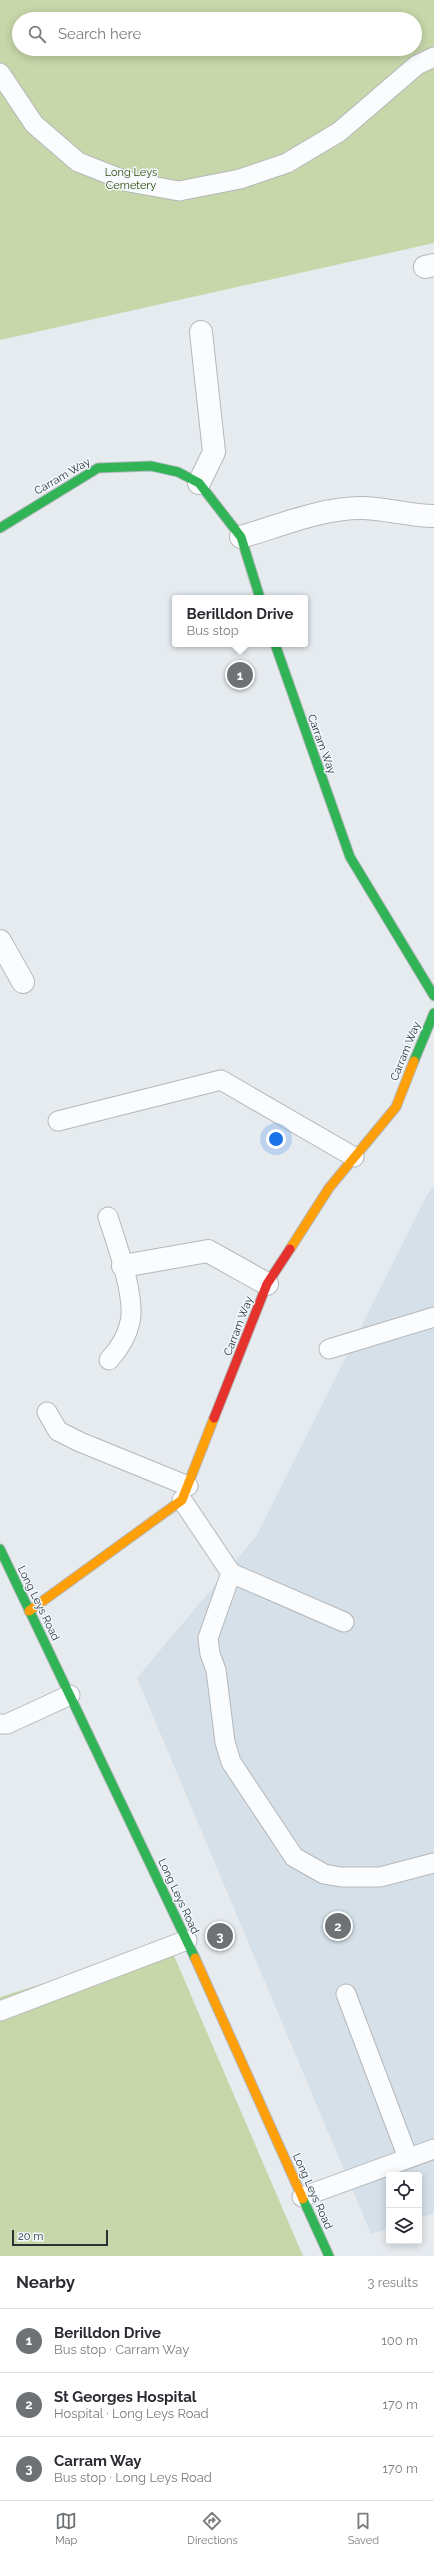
<!DOCTYPE html>
<meta charset="utf-8">
<style>
:root{--surface:#fff;--page:#f7f7f7;--text:#2b2b33;--muted:#7c7c81;--line:#e1e1e2;--accent:#6e7275}
body{margin:0;font-family:Raleway,sans-serif;background:var(--page);color:var(--text)}
.controls{position:absolute;right:12px;bottom:12px;display:grid;overflow:hidden;border-radius:4px;box-shadow:0 2px 10px #0003}
.controls button{width:36px;height:36px;display:grid;place-items:center;padding:0;border:0;border-bottom:1px solid var(--line);background:var(--surface);color:var(--text);font:20px sans-serif}
.scale{position:absolute;left:12px;bottom:10px;width:96px;box-sizing:border-box;padding-left:4px;border:2px solid #2d3133;border-top:0;font-size:11px;line-height:14px;white-space:nowrap;color:#2d3133;-webkit-text-stroke:3px #f1f9ff;paint-order:stroke}
.you{position:absolute;left:276px;top:1139px;width:14px;height:14px;margin:-10px;border:3px solid #fff;border-radius:50%;background:#1a73e8;box-shadow:0 0 0 6px #1a73e833}
.badge{display:grid;place-items:center;width:26px;height:26px;border-radius:50%;background:var(--accent);color:#fff;font-size:13px;font-weight:700}
.pin{position:absolute;translate:-50% -50%;border:2px solid #fff;box-shadow:0 1px 4px #0006}
.popup{position:absolute;left:172px;top:595px;width:136px;height:52px;box-sizing:border-box;display:grid;place-content:center;border-radius:4px;background:var(--surface);filter:drop-shadow(0 1px 3px #0005);font-size:13px;white-space:nowrap;color:var(--muted)}
.popup b{font-size:15px;color:var(--text)}
.popup::after{content:'';position:absolute;left:50%;top:100%;margin-left:-8px;border:8px solid transparent;border-top-color:var(--surface)}
.list{margin:0;padding:0;list-style:none}
h2{display:flex;justify-content:space-between;align-items:center;height:52px;margin:0;padding:0 16px;font-size:17px}
h2 small{font-size:13px;font-weight:400;color:var(--muted)}
.list li{display:grid;grid-template-columns:26px 1fr auto;gap:12px;align-items:center;box-sizing:border-box;height:64px;padding:0 16px;border-top:1px solid var(--line)}
.list b{display:block;font-size:15px;white-space:nowrap}
.list p{margin:0;font-size:13px;white-space:nowrap;color:var(--muted)}
.list em{font-size:13px;font-style:normal;color:var(--muted)}
.icon{flex:none;width:22px;height:22px;fill:none;stroke:currentColor;stroke-width:2;stroke-linecap:round;stroke-linejoin:round}
.map{position:relative;flex:none;width:434px;height:2256px;overflow:hidden}
.search{position:absolute;background:var(--surface);box-shadow:0 2px 10px #0003;left:12px;right:12px;top:12px;height:44px;display:flex;align-items:center;gap:10px;box-sizing:border-box;padding:0 14px;border-radius:22px;color:var(--muted);font-size:15px}
.sheet{height:244px;background:var(--surface)}
nav{display:flex;justify-content:space-around;align-items:center;box-sizing:border-box;height:56px;border-top:1px solid var(--line);background:var(--surface);font-size:11px;color:var(--muted)}
nav a{display:grid;justify-items:center;gap:2px}
nav .on{color:var(--accent)}
.map>svg:first-child{display:block}
.built{fill:#d5e0e8}
.green{fill:#c7d7a9;fill-rule:evenodd}
.lines{fill:none;stroke-linecap:round;stroke-linejoin:round}
.lane-casing{stroke:#b4b8bb;stroke-width:21}
.street-casing{stroke:#b4b8bb;stroke-width:24}
.fast-casing{stroke:#b4b8bb;stroke-width:11}
.slow-casing{stroke:#b4b8bb;stroke-width:11}
.jam-casing{stroke:#b4b8bb;stroke-width:11}
.lane{stroke:#fbfcfd;stroke-width:19}
.street{stroke:#fbfcfd;stroke-width:22}
.fast{stroke:#30b455;stroke-width:9}
.slow{stroke:#ff9f0a;stroke-width:9}
.jam{stroke:#e5322d;stroke-width:9}
.labels{text-anchor:middle;stroke-width:3;stroke-linejoin:round;paint-order:stroke}
.park-label{font-size:11px;fill:#374800;stroke:#f1f9ff}
.street-label{font-size:11px;fill:#2d3133;stroke:#f1f9ff}
</style>
<div class="map">
<svg width="434" height="2256" viewBox="0 0 434 2256">
<rect width="100%" height="100%" fill="#e6ebef"/>
<path class="built" d="M434 1186V2213L419 2218V2175H389V2228L371 2234 137 1678 257 1535 427 1195Z"/>
<path class="green" d="M0 0H434V243L0 340ZM19 19H415V49H19Z
M169 1944 303 2256H0V1997Z"/>
<g class="lines">
<g class="lane-casing">
<path id="lane" d="M0 73 34 124 78 162 129 182 179 191 240 179 287 163 339 132 417 65 434 57
M58 1121 221 1080 354 1157
M108 1217C116 1242 136 1297 130 1322 127 1337 119 1349 109 1360
M329 1349 434 1317
M47 1412 58 1431 80 1442 188 1486
M182 1500 231 1573 208 1638 210 1654 216 1670 225 1742 231 1762 294 1857 324 1874 341 1877H380L434 1863
M231 1573 344 1622
M0 1724H7L70 1695
M346 1994 408 2158
M0 2011 187 1940
M302 2197 434 2149"/>
</g>
<g class="street-casing">
<path id="street" d="M425 267 434 265
M199 483 214 452 201 332
M241 537C279 526 321 508 361 508 385 508 409 516 434 516
M0 941 23 982
M123 1266 208 1251 267 1284"/>
</g>
<g class="fast-casing">
<path id="fast" d="M0 528 98 468 151 466 178 472 199 483 241 537 260 598
M275 644 350 857 434 996
M414 1061 434 1013
M0 1549 195 1958
M303 2199 329 2256"/>
</g>
<g class="slow-casing">
<path id="slow" d="M290 1249 329 1188 396 1107 414 1061
M29 1611 182 1500 214 1418
M195 1958 303 2199"/>
</g>
<g class="jam-casing">
<path id="jam" d="M214 1418 267 1284 290 1249"/>
</g>
<use href="#lane" class="lane"/>
<use href="#street" class="street"/>
<use href="#fast" class="fast"/>
<use href="#slow" class="slow"/>
<use href="#jam" class="jam"/>
</g>
<g class="labels">
<g class="park-label">
<text x="131" y="176">Long Leys<tspan x="131" dy="13">Cemetery</tspan></text>
</g>
<g class="street-label">
<text transform="translate(62 476) rotate(-30)" y="4">Carram Way</text>
<text transform="translate(322 744) rotate(70)" y="4">Carram Way</text>
<text transform="translate(405 1051) rotate(-68)" y="4">Carram Way</text>
<text transform="translate(238 1326) rotate(-69)" y="4">Carram Way</text>
<text transform="translate(39 1603) rotate(64)" y="4">Long Leys Road</text>
<text transform="translate(179 1896) rotate(65)" y="4">Long Leys Road</text>
<text transform="translate(313 2191) rotate(66)" y="4">Long Leys Road</text>
</g>
</g>
</svg>
<div class="controls">
<button><svg class="icon" aria-label="locate" viewBox="0 0 24 24"><circle cx="12" cy="12" r="6"/><path d="M12 2v4M12 18v4M2 12h4M18 12h4"/></svg></button>
<button><svg class="icon" aria-label="layers" viewBox="0 0 24 24"><path d="M12 4l9 5-9 5-9-5zM3 14l9 5 9-5"/></svg></button>
</div>
<div class="scale">20 m</div>
<div class="you"></div>
<div class="pin badge" style="left:240px;top:675px">1</div>
<div class="popup"><b>Berilldon Drive</b>Bus stop</div>
<div class="pin badge" style="left:338px;top:1926px">2</div>
<div class="pin badge" style="left:220px;top:1936px">3</div>
<div class="search"><svg class="icon" aria-label="search" viewBox="0 0 24 24"><circle cx="10" cy="10" r="6"/><path d="M15 15l6 6"/></svg>Search here</div>
</div>
<section class="sheet">
<h2>Nearby<small>3 results</small></h2>
<ul class="list">
<li><span class="badge">1</span><div><b>Berilldon Drive</b><p>Bus stop · Carram Way</p></div><em>100 m</em></li>
<li><span class="badge">2</span><div><b>St Georges Hospital</b><p>Hospital · Long Leys Road</p></div><em>170 m</em></li>
<li><span class="badge">3</span><div><b>Carram Way</b><p>Bus stop · Long Leys Road</p></div><em>170 m</em></li>
</ul>
</section>
<nav>
<a class="on"><svg class="icon" aria-label="map" viewBox="0 0 24 24"><path d="M3 6l6-2 6 2 6-2v14l-6 2-6-2-6 2zM9 4v14M15 6v14"/></svg>Map</a>
<a><svg class="icon" aria-label="directions" viewBox="0 0 24 24"><path d="M12 3l9 9-9 9-9-9zM9 14v-3h6M13 9l2 2-2 2"/></svg>Directions</a>
<a><svg class="icon" aria-label="saved" viewBox="0 0 24 24"><path d="M7 4h10v16l-5-4-5 4z"/></svg>Saved</a>
</nav>
